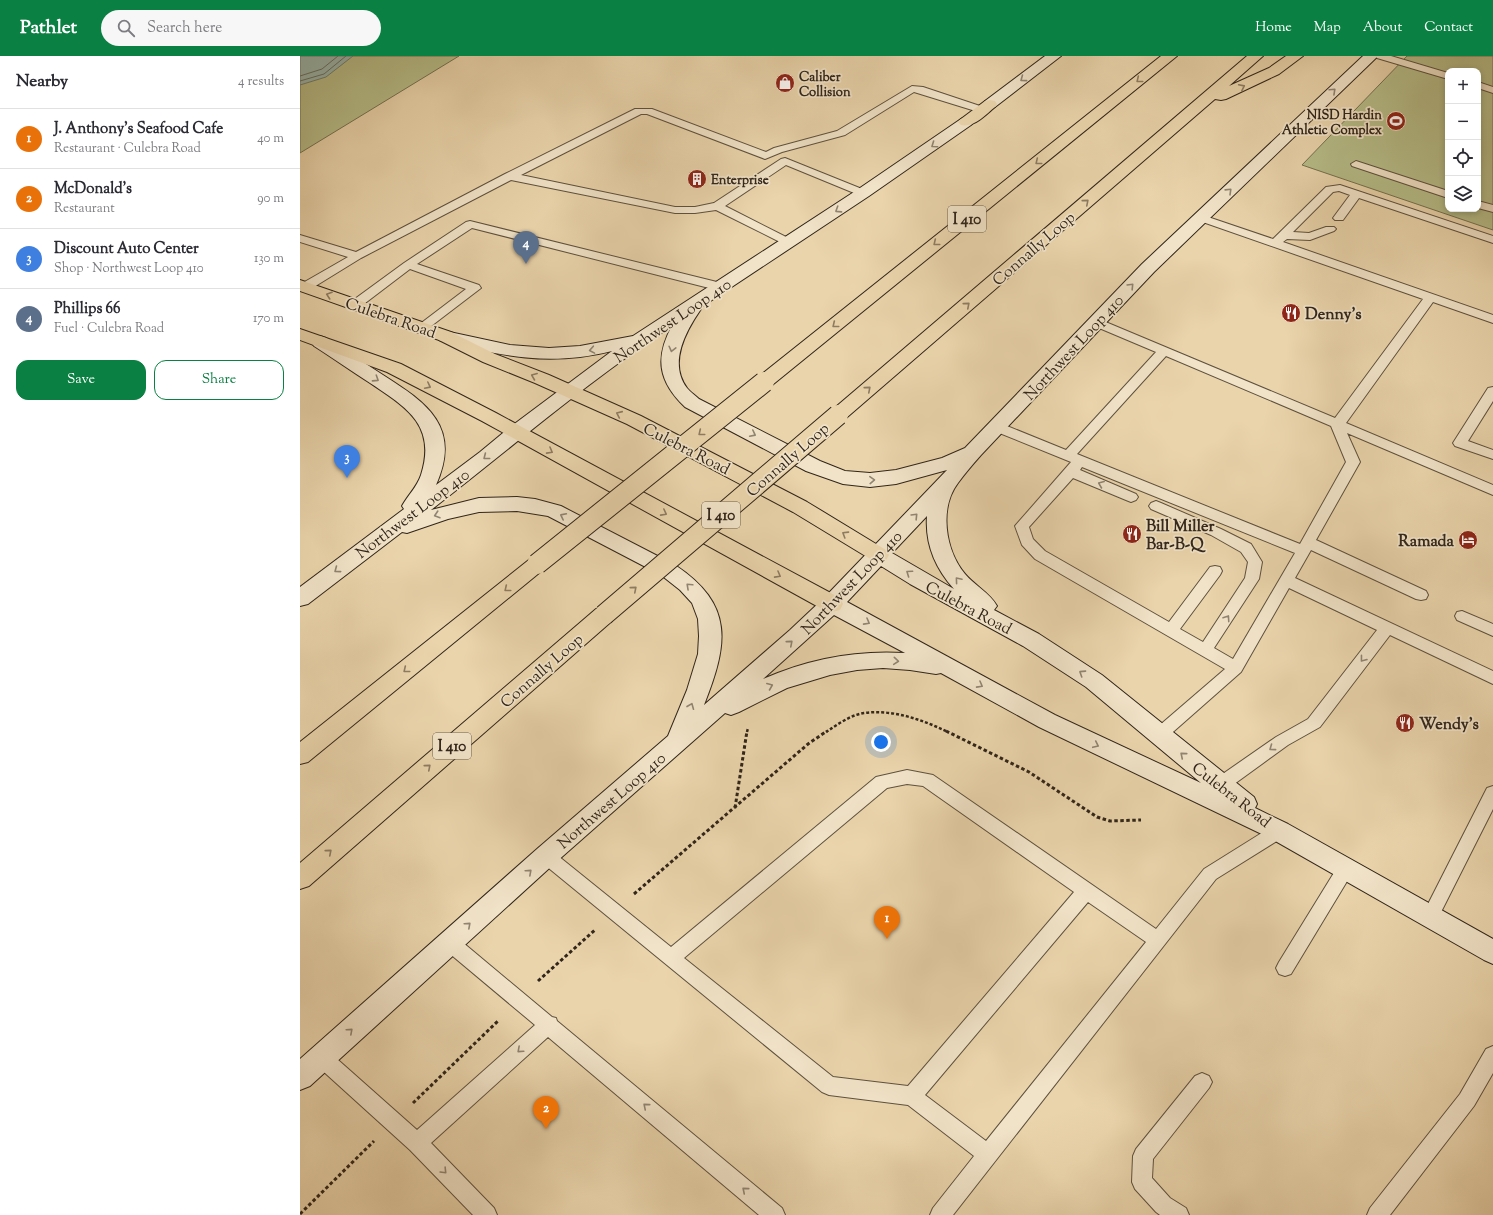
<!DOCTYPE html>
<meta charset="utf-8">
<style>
:root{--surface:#fff;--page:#f7f7f7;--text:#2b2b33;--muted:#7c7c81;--line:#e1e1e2;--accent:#0b8043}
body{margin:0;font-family:"Sorts Mill Goudy",serif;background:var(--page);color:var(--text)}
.controls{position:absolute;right:12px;top:12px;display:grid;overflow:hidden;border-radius:8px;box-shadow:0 2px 6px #0003}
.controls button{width:36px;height:36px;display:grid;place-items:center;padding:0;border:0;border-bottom:1px solid var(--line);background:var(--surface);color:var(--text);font:20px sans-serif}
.you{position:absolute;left:581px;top:686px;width:14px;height:14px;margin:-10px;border:3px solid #fff;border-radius:50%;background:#1a73e8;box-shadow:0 0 0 6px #1a73e833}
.badge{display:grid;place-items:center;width:26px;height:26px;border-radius:50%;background:var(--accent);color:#fff;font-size:13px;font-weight:700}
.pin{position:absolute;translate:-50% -33px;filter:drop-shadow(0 1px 2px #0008)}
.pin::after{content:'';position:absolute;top:21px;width:14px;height:12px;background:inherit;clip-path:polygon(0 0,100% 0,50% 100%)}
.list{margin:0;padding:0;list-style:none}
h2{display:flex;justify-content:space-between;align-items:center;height:52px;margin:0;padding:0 16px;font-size:17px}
h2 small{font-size:13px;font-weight:400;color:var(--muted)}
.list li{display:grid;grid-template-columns:26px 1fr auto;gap:12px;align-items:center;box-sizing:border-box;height:60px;padding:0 16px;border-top:1px solid var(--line)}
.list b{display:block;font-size:15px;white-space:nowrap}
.list p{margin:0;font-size:13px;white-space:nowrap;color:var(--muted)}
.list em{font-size:13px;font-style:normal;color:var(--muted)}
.actions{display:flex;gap:8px;padding:12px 16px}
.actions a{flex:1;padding:9px 0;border:1px solid var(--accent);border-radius:12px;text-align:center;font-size:14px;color:var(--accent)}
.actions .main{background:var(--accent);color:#fff}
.icon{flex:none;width:22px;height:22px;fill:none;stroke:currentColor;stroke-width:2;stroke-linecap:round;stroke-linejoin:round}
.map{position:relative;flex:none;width:1193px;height:1159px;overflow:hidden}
header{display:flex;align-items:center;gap:24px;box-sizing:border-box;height:56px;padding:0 20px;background:var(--accent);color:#fff}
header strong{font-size:19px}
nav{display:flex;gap:22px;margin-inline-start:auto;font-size:14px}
.search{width:280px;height:36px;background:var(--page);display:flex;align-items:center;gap:10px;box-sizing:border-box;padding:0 14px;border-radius:22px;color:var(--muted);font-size:15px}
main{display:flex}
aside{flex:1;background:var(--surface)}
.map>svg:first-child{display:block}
.green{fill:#b6bd89;stroke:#737152;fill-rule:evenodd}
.water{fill:#98b7af;stroke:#6e7d74}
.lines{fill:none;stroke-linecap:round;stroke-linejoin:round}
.shore{stroke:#646e65;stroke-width:1}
.service-casing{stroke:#5e513f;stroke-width:2}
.secondary-casing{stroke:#30251b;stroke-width:2}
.primary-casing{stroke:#30251b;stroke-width:2}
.motorway-casing{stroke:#30251b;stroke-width:2}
.path-far1{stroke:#30251b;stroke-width:2.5;stroke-dasharray:3 2;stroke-linecap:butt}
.path{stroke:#30251b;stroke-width:3;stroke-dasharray:3.5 2.5;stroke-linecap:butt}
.service{fill:#f1e3c8;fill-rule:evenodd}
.secondary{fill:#f1e3c8;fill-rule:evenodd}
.primary{fill:#ead4ab;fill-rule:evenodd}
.motorway{fill:#ead4ab;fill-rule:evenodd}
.motorway-bridge-casing{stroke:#30251b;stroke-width:22;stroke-linecap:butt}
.motorway-bridge{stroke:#ead4ab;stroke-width:20}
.oneway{stroke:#908472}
.oneway2{stroke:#8d7c63}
.labels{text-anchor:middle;stroke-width:3.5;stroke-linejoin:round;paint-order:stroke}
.far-poi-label{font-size:13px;font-weight:bold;fill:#30251b;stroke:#f1e3c8;text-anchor:start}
.shield{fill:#f1e3c8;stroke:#6a5e4f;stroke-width:1}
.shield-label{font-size:15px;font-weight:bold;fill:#30251b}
.street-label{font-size:16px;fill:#30251b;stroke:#f1e3c8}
.poi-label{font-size:16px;font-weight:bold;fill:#30251b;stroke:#f1e3c8;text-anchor:start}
</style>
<header>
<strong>Pathlet</strong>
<div class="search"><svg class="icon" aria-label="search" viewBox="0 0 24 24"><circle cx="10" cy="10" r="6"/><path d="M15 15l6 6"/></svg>Search here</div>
<nav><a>Home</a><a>Map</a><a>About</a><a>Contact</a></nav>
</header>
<main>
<aside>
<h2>Nearby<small>4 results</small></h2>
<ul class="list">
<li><span class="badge" style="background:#e8710a">1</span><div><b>J. Anthony's Seafood Cafe</b><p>Restaurant · Culebra Road</p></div><em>40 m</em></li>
<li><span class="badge" style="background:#e8710a">2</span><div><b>McDonald's</b><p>Restaurant</p></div><em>90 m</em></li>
<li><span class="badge" style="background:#3f7fe0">3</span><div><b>Discount Auto Center</b><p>Shop · Northwest Loop 410</p></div><em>130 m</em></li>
<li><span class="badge" style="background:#5c6f8a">4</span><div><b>Phillips 66</b><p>Fuel · Culebra Road</p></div><em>170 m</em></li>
</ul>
<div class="actions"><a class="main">Save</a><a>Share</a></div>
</aside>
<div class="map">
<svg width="1193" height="1159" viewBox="0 0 1193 1159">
<rect width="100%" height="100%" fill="#ead4ab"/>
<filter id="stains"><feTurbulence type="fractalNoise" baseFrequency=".005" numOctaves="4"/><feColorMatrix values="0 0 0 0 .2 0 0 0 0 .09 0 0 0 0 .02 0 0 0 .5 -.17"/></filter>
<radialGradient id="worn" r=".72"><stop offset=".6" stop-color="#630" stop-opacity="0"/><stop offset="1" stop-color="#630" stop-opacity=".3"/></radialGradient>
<path class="green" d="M0 0H159L0 97Z
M1107 0H1193V174L1002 109ZM1148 15H1178V153H1148Z"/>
<path class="water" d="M0 0H53L26 21 0 29Z"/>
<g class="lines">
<path class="shore" d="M0 20 22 13 38 0
M0 25 24 18 46 0"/>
<g class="service-casing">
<path id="service" d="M1075 0H1091L1148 17V23L1077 2Z
M1178 26 1193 31V37L1178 32Z
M612 30 623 31 686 52 687 54 682 57 614 36 545 79 482 96 465 103 347 58H341L221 119 375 151H395L414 147 481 103 485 102 567 135 568 137 567 139H559L486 109 425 150 492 184 494 186 492 188H484L416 154 395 157H375L211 124 61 202 9 234 5 235 0 232 1 228 48 201 0 186V179L56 196 205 118 335 53H352L466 96 474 92 537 75Z
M1056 105 1148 135V142L1052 110 1051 108Z
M1040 129 1193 180V187L1059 142 1043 164H1035L1033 162 1050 139 1039 135 1033 136 993 176 1009 177 1026 171H1034L1036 173 1034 175 1010 184 987 183 983 186 1193 259V267L1133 246 1046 367 1193 429V439L1047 377 1060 406 1016 484 1126 535 1128 539 1126 543 1121 544 1116 543 1011 494 995 522 1193 615V628L1090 579 1020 671 988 689 926 734 920 736 914 734 912 729 914 724 976 681 1008 663 1077 574 989 532 941 616 865 683 859 685 853 683 851 679 853 675 925 613 735 503 722 489 715 470 771 406 692 374 690 371 692 368 697 367 702 368 766 394 856 296 792 269 790 266 792 263 796 262 1035 362 1123 243 897 164 895 162 897 160H905L973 183 1026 131ZM866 300 1031 370 1046 406 1000 488 777 398ZM782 411 995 497 933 603 914 592 959 523 962 506 951 488 921 473 861 447 856 445 851 447 849 450 851 453 911 479 941 496 948 506 945 522 903 586 880 573 920 519 922 515 920 511 915 510 910 511 869 566 745 495 733 483 729 471 773 422 826 444 831 446 836 444 838 441 836 438 780 414Z
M1178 145 1193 149V156L1178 152Z
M170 165 425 228 427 231 425 234 421 235 172 172 117 208 179 229 181 232 126 274H118L116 271 166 233 110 213 60 251H52L50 248 52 245 104 207 166 166Z
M1193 331V345L1168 385 1193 394V403L1155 390 1153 387 1188 332Z
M1162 555 1193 568V580L1157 564 1155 560 1157 556Z
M607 714 633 719 856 873 904 813 973 770 979 768 985 770 987 775 985 780 916 823 653 1159H630L633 1152 674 1100 608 1049 529 1039 522 1036 240 805 238 800 240 795 246 793 252 795 371 891 576 721ZM607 728 623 730 774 836 608 1030 533 1021 384 902 587 732ZM788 846 846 886 686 1085 625 1039Z
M1193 730V753L1136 866 1130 869 1124 866 1121 861 1124 856 1187 732Z
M1046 805 1052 807 1055 812 1052 817 991 918 985 920 979 918 976 912 979 906 1040 807Z
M149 878 155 880 252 961 256 962 257 965 482 1152 485 1159H459L248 981 131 1087 194 1152 197 1159H173L110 1094 14 1007 12 1001 14 995 21 992 28 995 117 1074 235 969 143 892 140 886 143 880Z
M1193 990V1017L1174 1050 1090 1159H1067L1070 1152 1160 1038 1186 993Z
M902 1017 909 1020 912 1026 909 1032 853 1103 852 1122 870 1142 886 1152 889 1159H860L856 1156 835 1133 832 1126 833 1100 836 1093 895 1020Z"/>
</g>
<g class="secondary-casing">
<path id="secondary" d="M745 0H761L695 51 690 52 685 51 683 48 685 45Z
M1063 0H1078L854 216 681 399C673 408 665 417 658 427 639 452 645 494 665 518 674 529 690 537 697 550L694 554 739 578 802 619 954 741 957 748 955 752 988 768 1193 883V908L1184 904 970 782 739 671 641 617 636 618 610 614 583 612 557 614 530 619 487 632 439 656 431 659 425 657 255 807 10 1030 0 1034V1003L237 793 368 680 387 634 398 598 399 580 398 563 392 547 380 534 361 519 248 460 217 455 179 456 148 463 107 477 102 476 8 548 0 550V531L104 453 102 450C108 439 117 431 121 419 137 369 106 351 70 327 51 315 33 302 14 290L11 286 14 282 20 280 26 282C45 294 64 307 83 319 127 347 162 371 136 429L180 396 209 372 312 295C248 311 202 300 139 284L136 280 139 276 145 275 210 289 249 292 280 290 333 280 557 134 661 63 666 61 671 63 674 66 671 69 569 140 400 252 401 253C386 275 368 307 387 332 390 336 395 339 399 343L520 405 545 415 570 417 596 414 642 402 665 392 842 208ZM372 270C354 303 359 326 385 351L506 415 543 428 570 431 596 428 647 414 524 542 490 574 404 649C428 588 435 549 375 509L261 450 235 443 217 441 179 442 131 454C211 392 288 325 372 270ZM627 460C625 488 635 512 654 533L592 497ZM581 510 610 528 723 590 786 631 901 727 755 659 547 546ZM534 559 605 597C556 594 508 603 463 623Z"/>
</g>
<g class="primary-casing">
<path id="primary" d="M690 44 695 45 697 48 695 51C685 59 674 72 661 69L658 66 661 63 685 45Z
M0 224 151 276 195 298 249 319 341 360 507 446 586 494 589 499 586 504 579 506 572 504 493 456 327 368 235 327 183 306 139 284 0 235Z
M0 273 101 308 196 357 540 542 543 548 540 554 532 556 524 554 182 365 87 316 0 284Z"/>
</g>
<g class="motorway-casing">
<path id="motorway" d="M861 0H877L471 330 464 332 457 330 455 326 457 322Z
M947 0H963L929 30 969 12 986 0H1003L979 18 926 43 921 44 915 43 545 363 538 365 531 363 528 359 531 355Z
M237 501 244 503 248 508 244 513 8 706 0 708V686L230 503Z
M304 551 312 553 315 559 312 565 9 830 0 833V807L296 553Z"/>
</g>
<path class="path-far1" d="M447 676 448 672
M526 676C537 669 550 659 564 657 593 653 623 664 648 676"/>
<path class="path" d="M646 675 729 716 797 761 810 765 841 764
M435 752 447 675
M334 838 508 688 527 675
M238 925 295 874
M113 1047 199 964
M0 1158 74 1085"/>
<use href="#service" class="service"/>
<use href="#secondary" class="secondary"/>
<use href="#primary" class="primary"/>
<use href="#motorway" class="motorway"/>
<g class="motorway-bridge-casing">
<path id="motorway-bridge" d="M237 508 464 326
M304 559 538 359"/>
</g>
<use href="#motorway-bridge" class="motorway-bridge"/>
</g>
<defs><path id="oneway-chevron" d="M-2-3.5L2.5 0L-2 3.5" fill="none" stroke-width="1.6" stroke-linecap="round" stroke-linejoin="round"/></defs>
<g class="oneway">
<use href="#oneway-chevron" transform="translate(723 23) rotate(143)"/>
<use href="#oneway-chevron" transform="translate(1033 35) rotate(-43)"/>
<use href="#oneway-chevron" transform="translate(634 89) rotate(145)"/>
<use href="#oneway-chevron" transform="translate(929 135) rotate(-44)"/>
<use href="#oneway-chevron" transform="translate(538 154) rotate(147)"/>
<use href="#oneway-chevron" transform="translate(831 230) rotate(-46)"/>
<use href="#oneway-chevron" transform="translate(372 293) rotate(104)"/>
<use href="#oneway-chevron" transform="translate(292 294) rotate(170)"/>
<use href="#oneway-chevron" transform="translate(76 323) rotate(33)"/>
<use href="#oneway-chevron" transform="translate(453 378) rotate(27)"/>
<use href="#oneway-chevron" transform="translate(186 401) rotate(142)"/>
<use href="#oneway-chevron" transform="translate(572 424) rotate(-3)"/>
<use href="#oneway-chevron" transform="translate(801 428) rotate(-158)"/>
<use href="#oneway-chevron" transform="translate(137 459) rotate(162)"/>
<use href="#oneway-chevron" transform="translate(263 460) rotate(-153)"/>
<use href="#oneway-chevron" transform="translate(615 460) rotate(-46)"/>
<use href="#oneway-chevron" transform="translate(37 514) rotate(143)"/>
<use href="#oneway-chevron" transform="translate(609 517) rotate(-145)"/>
<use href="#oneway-chevron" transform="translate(658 524) rotate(-130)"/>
<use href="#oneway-chevron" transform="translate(389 530) rotate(-137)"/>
<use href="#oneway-chevron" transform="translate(927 562) rotate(-56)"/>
<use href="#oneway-chevron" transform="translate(567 566) rotate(29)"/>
<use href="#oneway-chevron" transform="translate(490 587) rotate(-41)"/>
<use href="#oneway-chevron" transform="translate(1063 603) rotate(128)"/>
<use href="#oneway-chevron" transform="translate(596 605) rotate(5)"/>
<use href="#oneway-chevron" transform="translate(782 617) rotate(-147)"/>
<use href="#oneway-chevron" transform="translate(680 629) rotate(29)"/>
<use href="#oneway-chevron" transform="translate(470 630) rotate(-22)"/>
<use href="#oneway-chevron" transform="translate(391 650) rotate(-68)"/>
<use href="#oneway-chevron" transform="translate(796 689) rotate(25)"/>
<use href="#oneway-chevron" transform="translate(972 692) rotate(144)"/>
<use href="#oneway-chevron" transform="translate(883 699) rotate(-140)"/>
<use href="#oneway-chevron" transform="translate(229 816) rotate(-42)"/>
<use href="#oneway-chevron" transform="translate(168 869) rotate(-42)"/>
<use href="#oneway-chevron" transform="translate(50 975) rotate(-42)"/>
<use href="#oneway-chevron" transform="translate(220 994) rotate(138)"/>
<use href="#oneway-chevron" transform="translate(346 1050) rotate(-140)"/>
<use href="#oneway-chevron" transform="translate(144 1115) rotate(46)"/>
<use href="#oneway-chevron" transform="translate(445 1134) rotate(-140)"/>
</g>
<g class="oneway2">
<use href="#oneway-chevron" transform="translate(839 24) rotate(141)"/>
<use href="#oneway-chevron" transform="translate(942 31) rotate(-26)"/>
<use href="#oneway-chevron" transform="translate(738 106) rotate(141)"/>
<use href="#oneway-chevron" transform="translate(786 146) rotate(-41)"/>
<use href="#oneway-chevron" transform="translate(636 187) rotate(141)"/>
<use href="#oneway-chevron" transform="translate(29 239) rotate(-161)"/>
<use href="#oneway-chevron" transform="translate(667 249) rotate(-41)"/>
<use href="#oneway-chevron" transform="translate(535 269) rotate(141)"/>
<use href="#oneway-chevron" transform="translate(234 320) rotate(-158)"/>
<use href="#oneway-chevron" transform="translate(128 330) rotate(27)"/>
<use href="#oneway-chevron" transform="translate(568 333) rotate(-41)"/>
<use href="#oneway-chevron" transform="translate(319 358) rotate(-156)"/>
<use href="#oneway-chevron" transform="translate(401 377) rotate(141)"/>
<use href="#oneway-chevron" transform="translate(250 395) rotate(29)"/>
<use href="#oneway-chevron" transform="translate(364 457) rotate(28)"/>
<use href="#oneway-chevron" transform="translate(545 478) rotate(-148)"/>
<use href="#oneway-chevron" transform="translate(478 519) rotate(29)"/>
<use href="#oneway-chevron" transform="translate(207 533) rotate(141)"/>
<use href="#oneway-chevron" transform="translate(334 533) rotate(-41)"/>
<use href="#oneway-chevron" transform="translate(106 614) rotate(141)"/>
<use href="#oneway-chevron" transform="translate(128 711) rotate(-41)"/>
<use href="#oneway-chevron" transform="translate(29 796) rotate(-41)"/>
</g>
<defs>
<g id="shop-disc" transform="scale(1)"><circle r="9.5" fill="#8f2418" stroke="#f1e3c8"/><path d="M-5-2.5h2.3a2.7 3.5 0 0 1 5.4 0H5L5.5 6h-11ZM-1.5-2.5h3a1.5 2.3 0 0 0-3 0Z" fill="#fff"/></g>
<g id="stadium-disc" transform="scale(1)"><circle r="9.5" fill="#8f2418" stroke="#f1e3c8"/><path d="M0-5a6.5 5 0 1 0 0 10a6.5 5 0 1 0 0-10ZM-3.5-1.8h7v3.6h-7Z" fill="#fff"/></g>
<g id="building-disc" transform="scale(1)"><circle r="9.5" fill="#8f2418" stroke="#f1e3c8"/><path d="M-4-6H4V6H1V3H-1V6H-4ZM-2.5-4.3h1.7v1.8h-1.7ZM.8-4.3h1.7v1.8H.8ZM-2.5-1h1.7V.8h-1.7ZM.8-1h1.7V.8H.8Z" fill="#fff"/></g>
<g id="restaurant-disc" transform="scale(1)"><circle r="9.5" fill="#8f2418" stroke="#f1e3c8"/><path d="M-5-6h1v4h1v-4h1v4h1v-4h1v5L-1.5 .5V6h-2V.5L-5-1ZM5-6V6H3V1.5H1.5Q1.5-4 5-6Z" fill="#fff"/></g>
<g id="hotel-disc" transform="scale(1)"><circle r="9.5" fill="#8f2418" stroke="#f1e3c8"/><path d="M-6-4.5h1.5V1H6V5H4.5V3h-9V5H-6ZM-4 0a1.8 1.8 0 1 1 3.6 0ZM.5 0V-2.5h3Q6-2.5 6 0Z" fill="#fff"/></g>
</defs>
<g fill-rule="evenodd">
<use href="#shop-disc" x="485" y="27"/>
<use href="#stadium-disc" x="1096" y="65"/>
<use href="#building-disc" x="397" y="123"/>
<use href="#restaurant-disc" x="991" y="257"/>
<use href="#restaurant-disc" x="832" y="478"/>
<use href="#hotel-disc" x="1168" y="484"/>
<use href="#restaurant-disc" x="1105" y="667"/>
</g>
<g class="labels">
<g class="far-poi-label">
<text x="499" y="25">Caliber<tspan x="499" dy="15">Collision</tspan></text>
<text x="1082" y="63" text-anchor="end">NISD Hardin<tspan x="1082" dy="15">Athletic Complex</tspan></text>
<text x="411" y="128">Enterprise</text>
</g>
<g class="shield">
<rect x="648" y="150" width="38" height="26" rx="3"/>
<rect x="402" y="446" width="38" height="26" rx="3"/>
<rect x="133" y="677" width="38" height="26" rx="3"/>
</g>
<g class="shield-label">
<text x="667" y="168">I 410</text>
<text x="421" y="464">I 410</text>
<text x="152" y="695">I 410</text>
</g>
<g class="street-label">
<text transform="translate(733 192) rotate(-41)" y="6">Connally Loop</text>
<text transform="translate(91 261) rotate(19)" y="6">Culebra Road</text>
<text transform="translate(372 264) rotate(-34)" y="6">Northwest Loop 410</text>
<text transform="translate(773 291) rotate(-47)" y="6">Northwest Loop 410</text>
<text transform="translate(387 392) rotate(27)" y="6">Culebra Road</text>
<text transform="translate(487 403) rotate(-41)" y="6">Connally Loop</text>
<text transform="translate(112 457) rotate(-37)" y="6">Northwest Loop 410</text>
<text transform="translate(551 526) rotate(-46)" y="6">Northwest Loop 410</text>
<text transform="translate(669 551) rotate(28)" y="6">Culebra Road</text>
<text transform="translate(241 614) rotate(-41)" y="6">Connally Loop</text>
<text transform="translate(932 738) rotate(38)" y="6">Culebra Road</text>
<text transform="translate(311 744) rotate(-41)" y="6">Northwest Loop 410</text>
</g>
<g class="poi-label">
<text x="1005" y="263">Denny's</text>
<text x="846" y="475">Bill Miller<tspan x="846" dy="18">Bar-B-Q</tspan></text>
<text x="1154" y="490" text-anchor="end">Ramada</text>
<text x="1119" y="673">Wendy's</text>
</g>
</g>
<rect width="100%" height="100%" filter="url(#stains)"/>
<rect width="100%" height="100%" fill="url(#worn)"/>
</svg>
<div class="controls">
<button>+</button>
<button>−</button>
<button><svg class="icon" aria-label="locate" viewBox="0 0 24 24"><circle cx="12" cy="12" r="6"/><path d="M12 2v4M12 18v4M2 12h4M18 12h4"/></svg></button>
<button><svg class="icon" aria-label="layers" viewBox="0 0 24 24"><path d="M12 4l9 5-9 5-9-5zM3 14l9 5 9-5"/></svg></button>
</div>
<div class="you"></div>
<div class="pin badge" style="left:587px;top:883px;background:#e8710a">1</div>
<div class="pin badge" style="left:246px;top:1073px;background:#e8710a">2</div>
<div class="pin badge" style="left:47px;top:422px;background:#3f7fe0">3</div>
<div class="pin badge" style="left:226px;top:208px;background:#5c6f8a">4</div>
</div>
</main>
